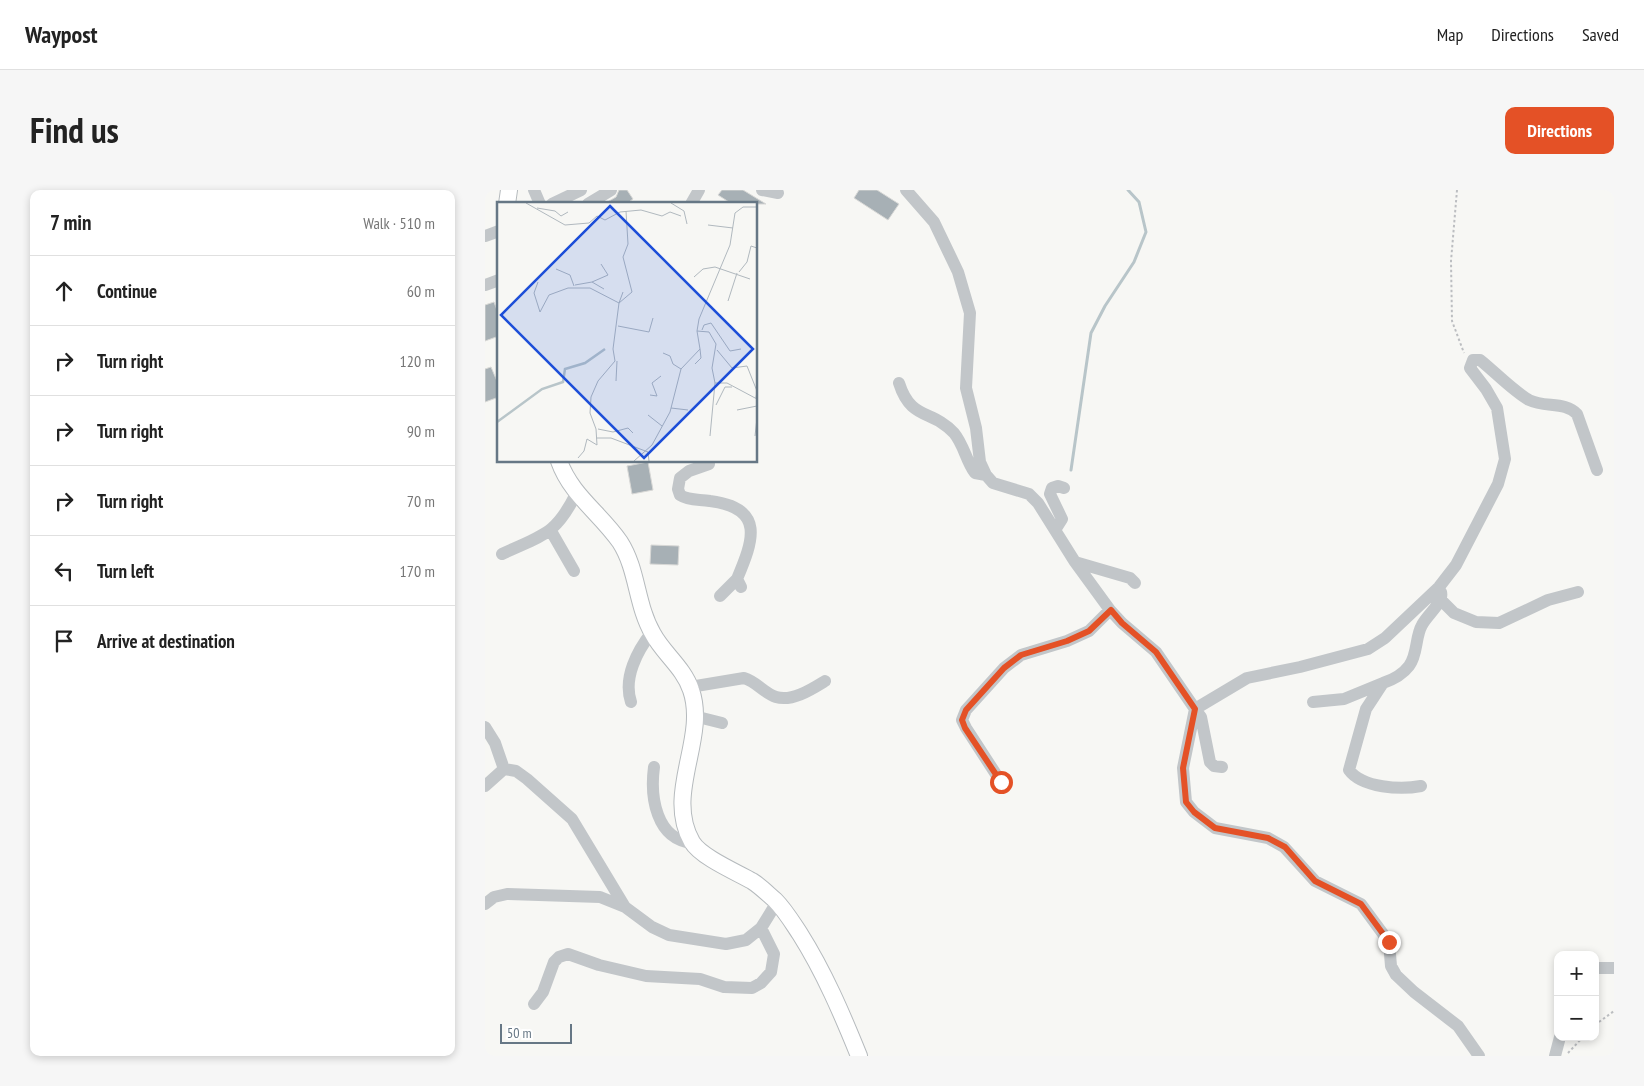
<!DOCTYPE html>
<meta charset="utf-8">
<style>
:root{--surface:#fff;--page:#f6f6f6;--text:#222;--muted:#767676;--line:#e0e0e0;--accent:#e45126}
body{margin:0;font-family:"PT Sans Narrow",sans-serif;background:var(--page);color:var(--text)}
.controls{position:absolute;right:15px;bottom:15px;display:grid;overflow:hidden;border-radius:10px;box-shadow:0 2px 8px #0003}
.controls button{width:45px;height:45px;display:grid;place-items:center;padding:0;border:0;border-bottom:1px solid var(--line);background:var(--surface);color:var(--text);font:25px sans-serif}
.scale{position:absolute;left:15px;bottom:12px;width:72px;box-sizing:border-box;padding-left:5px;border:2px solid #667785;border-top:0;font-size:14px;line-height:18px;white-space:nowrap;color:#667785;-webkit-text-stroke:4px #fff;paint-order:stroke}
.stop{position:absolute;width:15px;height:15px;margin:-11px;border:4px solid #e45126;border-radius:50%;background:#fff}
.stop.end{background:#e45126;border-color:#fff;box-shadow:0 1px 5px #0008}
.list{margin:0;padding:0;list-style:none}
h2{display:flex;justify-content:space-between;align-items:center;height:65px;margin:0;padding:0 20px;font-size:21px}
h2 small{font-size:16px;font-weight:400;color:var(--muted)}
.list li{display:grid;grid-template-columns:32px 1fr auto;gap:15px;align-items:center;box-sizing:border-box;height:70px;padding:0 20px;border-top:1px solid var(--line)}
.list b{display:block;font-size:19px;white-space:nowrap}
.list em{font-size:16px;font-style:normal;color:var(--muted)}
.icon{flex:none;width:28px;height:28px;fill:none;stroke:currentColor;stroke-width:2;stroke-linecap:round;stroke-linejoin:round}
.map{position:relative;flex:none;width:1129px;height:866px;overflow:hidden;border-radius:10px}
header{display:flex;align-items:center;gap:30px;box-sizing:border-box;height:70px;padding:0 25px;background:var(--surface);border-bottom:1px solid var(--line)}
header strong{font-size:24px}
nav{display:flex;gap:28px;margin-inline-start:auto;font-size:18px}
.intro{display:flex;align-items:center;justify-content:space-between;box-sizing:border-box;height:120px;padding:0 30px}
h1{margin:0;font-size:35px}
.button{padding:12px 22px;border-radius:10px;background:var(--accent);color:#fff;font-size:18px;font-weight:700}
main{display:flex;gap:30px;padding:0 30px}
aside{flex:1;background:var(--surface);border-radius:10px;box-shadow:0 2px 8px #0003}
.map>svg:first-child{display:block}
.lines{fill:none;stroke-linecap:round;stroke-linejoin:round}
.stream{stroke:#b8c5c9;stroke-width:3}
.building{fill:#a7b0b5;stroke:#d8d8d6}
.major-casing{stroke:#b5babd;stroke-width:18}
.path{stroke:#bcbec1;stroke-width:2;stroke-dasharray:2.5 2.5;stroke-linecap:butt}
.minor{stroke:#c2c6c9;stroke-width:12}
.major{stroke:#fff;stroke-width:16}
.route{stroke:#e45126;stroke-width:6}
.inset-river{fill:none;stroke:#b8c5c9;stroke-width:2.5}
.inset-road{fill:none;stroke:#b0b8be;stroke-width:1}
.view{fill:#1d4ed8;fill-opacity:0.15;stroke:#1d4ed8;stroke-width:2.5}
.inset-edge{fill:none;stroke:#667785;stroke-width:2.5}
</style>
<header>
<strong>Waypost</strong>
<nav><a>Map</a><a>Directions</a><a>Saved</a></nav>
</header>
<div class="intro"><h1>Find us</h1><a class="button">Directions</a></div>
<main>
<aside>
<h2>7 min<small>Walk · 510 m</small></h2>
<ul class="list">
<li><svg class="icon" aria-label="ahead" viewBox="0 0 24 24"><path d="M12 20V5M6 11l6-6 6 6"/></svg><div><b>Continue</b></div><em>60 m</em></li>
<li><svg class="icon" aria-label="right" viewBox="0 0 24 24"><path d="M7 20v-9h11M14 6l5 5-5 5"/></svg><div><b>Turn right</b></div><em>120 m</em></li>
<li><svg class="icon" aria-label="right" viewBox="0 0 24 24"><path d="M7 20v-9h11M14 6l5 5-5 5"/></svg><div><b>Turn right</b></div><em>90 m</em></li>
<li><svg class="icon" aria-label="right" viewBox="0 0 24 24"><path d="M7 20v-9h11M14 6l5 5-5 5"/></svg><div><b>Turn right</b></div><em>70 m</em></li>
<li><svg class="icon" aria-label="left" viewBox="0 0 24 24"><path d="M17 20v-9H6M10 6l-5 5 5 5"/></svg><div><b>Turn left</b></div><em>170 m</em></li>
<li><svg class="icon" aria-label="arrive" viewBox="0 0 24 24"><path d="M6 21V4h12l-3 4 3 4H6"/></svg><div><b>Arrive at destination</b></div></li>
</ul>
</aside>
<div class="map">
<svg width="1129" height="866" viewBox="0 0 1129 866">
<rect width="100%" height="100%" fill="#f7f7f4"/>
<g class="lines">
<path class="stream" d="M586 280 606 143 620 116 649 72 661 42 654 12 643 0"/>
</g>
<path class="building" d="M134 0H142L148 9 141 14H119L131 7Z
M237 0H258L281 14H247L233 5Z
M374 0H392L414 14 403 30 369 8Z
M9 112 14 126V146L0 151V115Z
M6 177 14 196V207L0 212V179Z
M163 272 168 300 147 304 142 276Z
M166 355 194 356 193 375 165 374Z"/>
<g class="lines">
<g class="major-casing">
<path id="major" d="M22 14 24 0
M74 271C86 305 115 323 135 352 153 380 151 415 168 444 178 463 199 478 206 500 223 549 179 603 207 652 216 667 251 682 267 691 275 696 283 704 290 710 300 720 307 732 315 744 339 782 357 824 374 866"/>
</g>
<path class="path" d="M972 0 966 71 967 131 979 163
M1110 835 1129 821
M1083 863 1098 847"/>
<path class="minor" d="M49 0 55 14
M277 0 293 3
M421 0 449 32 473 82 485 123 481 198 491 238 495 272 501 285 508 293 544 304 553 313 590 372 625 420 637 433 671 462 710 519 698 578 701 612 709 622 730 638 783 648 799 657 830 691 876 714 904 752 906 776 911 785 929 802 973 836 994 866
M67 14 96 0
M103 14 126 0
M206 14 214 0
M0 46 14 41
M0 95 14 90
M414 193C426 231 447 219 469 243 479 255 481 271 490 283L501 285
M224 274 204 281 195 288 193 299 195 305C204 311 215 309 225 311 281 318 268 351 252 389L256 397
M570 340 577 329 565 304 567 298 573 296 579 298
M66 341 89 381
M17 364C57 345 70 346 91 304
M590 372 645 388 650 393
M235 406 252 389
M955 409 969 423 991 432 1014 433 1063 410 1093 402
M898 493C907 490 918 484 924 476 933 464 930 447 937 435 942 425 959 412 956 402
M205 497 259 488C272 492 279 503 291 507 307 512 327 499 340 491
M146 512C138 488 152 461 167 442
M828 512 859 509 898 493 881 519 864 580C877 598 916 600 936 596
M209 526 237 533
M0 537 10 553 19 579
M169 577C165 607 171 649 207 653
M737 577 729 576 725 572 716 527 710 519 762 488 815 477 883 459 900 448 954 397 971 375 1013 294 1020 269 1012 218 1001 199 985 178 988 170H995C1009 181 1028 201 1044 210 1060 218 1080 211 1092 224L1112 280
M516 592 481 538 477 530 481 520 519 478 536 465 582 451 604 441 625 420
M0 596 19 579 31 581 42 589 87 629 140 717 167 737 184 745 241 754 261 750 276 738 292 712
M0 714 9 707 22 704 115 707 140 717
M1110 778H1129
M49 814 58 802 69 772 74 767 83 764 114 775 161 786 215 789 239 797 267 798 276 793 286 782 289 764 276 738
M1070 866 1075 847"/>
<use href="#major" class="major"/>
</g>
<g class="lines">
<path class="route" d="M516 592 480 538 477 530 481 520 519 478 536 465 582 451 604 441 626 420 637 433 671 462 710 519 698 578 701 612 709 622 730 638 783 648 800 657 830 691 876 714 904 752"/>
</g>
<g transform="translate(12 12)">
<rect width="260" height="260" fill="#f7f7f4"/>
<path class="inset-river" d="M0 220 45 187 66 180 68 167 88 161 108 147"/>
<path class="inset-road" d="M29 1 68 23 92 21 100 14 108 18 123 10 144 8 165 14 173 10 184 14M174 1 187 9 190 22M40 6 58 9 64 14 71 10M211 23 236 26M104 62 111 73 95 80 107 87M59 67 73 73 77 84M242 70 250 60 254 44 260 46M197 75 206 67 218 65 253 77M41 80 37 91 43 110 52 93 71 86H93L122 101 126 90M78 83 95 80M231 99 240 71M121 124 152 130 156 116M205 128 207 123 214 121 233 149 244 147M200 129 212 130 219 142 215 166 218 181H230L260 197M220 148 235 166 250 164 260 189 259 196M166 151 173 154 176 162 184 167M198 162 204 156 203 147M119 179 120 159M153 193 160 194 155 181 164 174M219 203 228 185H235M174 206 191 208M240 208 260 204M151 213 165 224M101 227 116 230 131 226 136 231M213 234 218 181M258 234 260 216M99 236H114L151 250 152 259M81 256 87 249 90 237 100 243 99 227 93 211 94 195 101 179 118 159 116 147 122 101 135 90 126 55 131 42 129 9M137 259 155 243 173 210 184 167 203 147 200 129 202 117 233 43 238 11 246 5H260"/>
<path class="view" d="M113 4 256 147 147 256 4 113Z"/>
<rect width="260" height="260" class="inset-edge"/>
</g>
</svg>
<div class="controls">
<button>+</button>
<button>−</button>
</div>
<div class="scale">50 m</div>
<div class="stop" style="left:516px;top:592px"></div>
<div class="stop end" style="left:904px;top:752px"></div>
</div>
</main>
